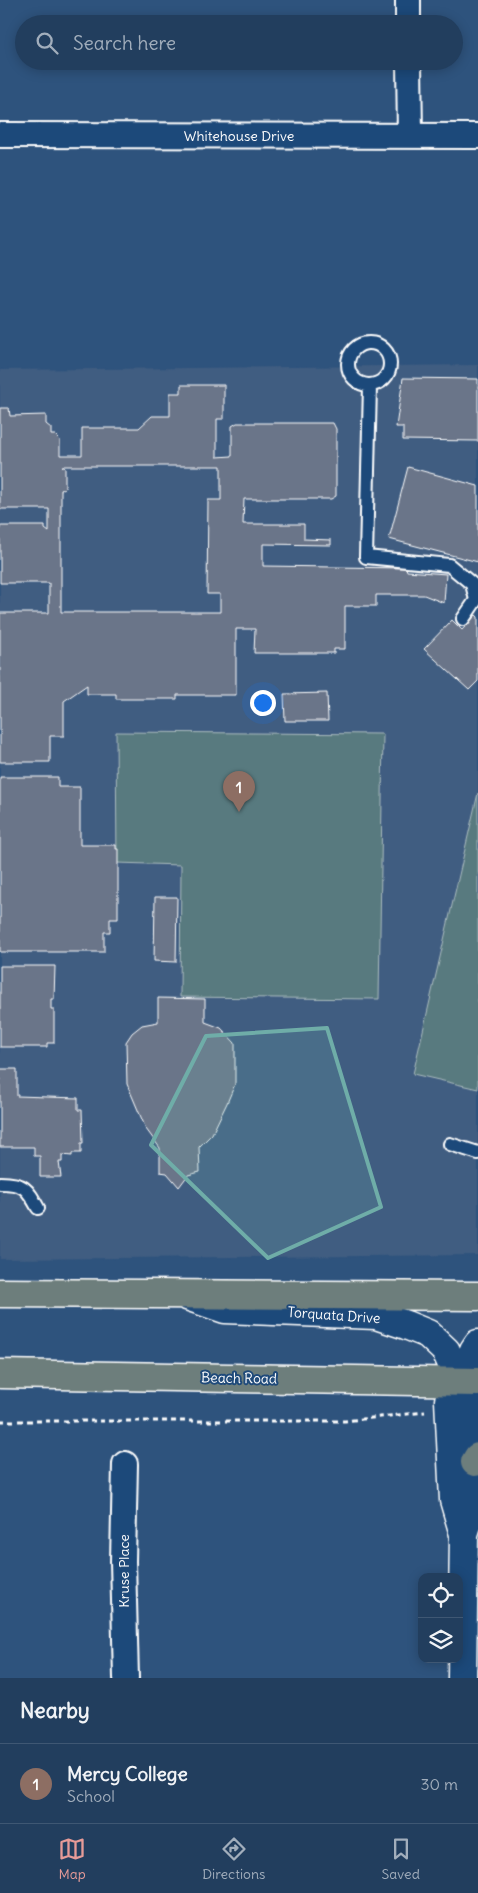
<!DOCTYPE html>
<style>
:root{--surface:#223e5e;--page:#2e4967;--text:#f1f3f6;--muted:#a2aebc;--line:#3f5773;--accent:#e69b98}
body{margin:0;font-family:Delius,sans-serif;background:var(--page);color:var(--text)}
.controls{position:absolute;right:15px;bottom:15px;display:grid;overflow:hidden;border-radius:10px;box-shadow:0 2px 12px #0003}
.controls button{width:45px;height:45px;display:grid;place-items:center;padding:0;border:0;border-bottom:1px solid var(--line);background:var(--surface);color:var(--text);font:25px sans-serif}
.you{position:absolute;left:262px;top:702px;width:18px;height:18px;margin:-12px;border:4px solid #fff;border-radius:50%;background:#1a73e8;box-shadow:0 0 0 8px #1a73e833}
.badge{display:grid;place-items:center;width:32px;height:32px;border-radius:50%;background:var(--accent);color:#fff;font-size:16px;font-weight:700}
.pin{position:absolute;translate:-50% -41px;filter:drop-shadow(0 1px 2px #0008)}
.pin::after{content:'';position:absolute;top:26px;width:18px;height:15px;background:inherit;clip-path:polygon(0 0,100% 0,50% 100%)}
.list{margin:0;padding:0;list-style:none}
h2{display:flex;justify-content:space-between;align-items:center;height:65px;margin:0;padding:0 20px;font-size:21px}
h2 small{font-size:16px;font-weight:400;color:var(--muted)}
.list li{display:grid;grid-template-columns:32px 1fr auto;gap:15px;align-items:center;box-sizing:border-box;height:80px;padding:0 20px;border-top:1px solid var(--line)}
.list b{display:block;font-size:19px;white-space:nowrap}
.list p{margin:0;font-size:16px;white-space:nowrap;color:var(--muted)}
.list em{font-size:16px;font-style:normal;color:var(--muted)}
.icon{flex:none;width:28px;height:28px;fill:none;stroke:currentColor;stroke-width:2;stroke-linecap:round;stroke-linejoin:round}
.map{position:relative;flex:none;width:478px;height:1678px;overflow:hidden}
.search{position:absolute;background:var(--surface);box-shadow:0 2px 12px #0003;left:15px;right:15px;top:15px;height:55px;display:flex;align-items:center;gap:12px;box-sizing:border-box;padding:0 18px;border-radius:28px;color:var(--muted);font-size:19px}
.sheet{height:145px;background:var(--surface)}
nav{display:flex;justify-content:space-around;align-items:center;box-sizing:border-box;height:70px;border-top:1px solid var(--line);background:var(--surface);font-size:14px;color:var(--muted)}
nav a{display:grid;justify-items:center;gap:2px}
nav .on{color:var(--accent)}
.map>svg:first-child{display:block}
.built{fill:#405d81}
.green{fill:#587a7f;stroke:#acbcbf}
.building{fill:#6a7589;stroke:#fff;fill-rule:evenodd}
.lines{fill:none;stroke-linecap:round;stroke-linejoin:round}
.lane-casing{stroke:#fff;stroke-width:16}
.street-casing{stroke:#fff;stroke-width:28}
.secondary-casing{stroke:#fff;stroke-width:31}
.primary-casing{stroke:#fff;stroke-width:31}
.path{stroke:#fff;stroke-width:3;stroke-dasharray:5 4;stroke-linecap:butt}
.lane{stroke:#1f4a7a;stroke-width:12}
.street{stroke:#1f4a7a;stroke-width:24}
.secondary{stroke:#1f4a7a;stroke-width:28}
.primary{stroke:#6d7e7c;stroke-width:28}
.marked{fill:#6fada8;fill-opacity:0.2;stroke:#6fada8;stroke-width:4;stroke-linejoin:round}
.labels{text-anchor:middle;stroke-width:4;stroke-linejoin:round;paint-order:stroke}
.street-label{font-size:14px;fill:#fff;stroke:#1f4a7a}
</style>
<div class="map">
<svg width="478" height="1678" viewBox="0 0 478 1678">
<rect width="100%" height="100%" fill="#2e537d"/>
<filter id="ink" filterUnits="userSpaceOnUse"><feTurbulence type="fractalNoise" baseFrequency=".02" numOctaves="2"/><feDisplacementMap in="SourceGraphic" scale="10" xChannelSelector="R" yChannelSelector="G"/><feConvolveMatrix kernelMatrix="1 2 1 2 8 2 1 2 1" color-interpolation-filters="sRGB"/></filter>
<g filter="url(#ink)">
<path class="built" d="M478 365V1255L0 1259V370Z"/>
<path class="green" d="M116 732 383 734 379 999 180 997 181 865 117 863Z
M478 793V1089L413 1074Z"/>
<path class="building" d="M403 378 478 379V441L403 440V427H396Z
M181 385H224V419H217V457L232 456V426L237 423H333L336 429V496L331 499H244L243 524H304V539L331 540V545L263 544V566L406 568 407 571 446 574 444 603 424 595H376V606H345V649H334V653H254L255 629H236V695H177V699H116V694H87V685L64 701V736H50V762H0V613H49V583H0V526H45V529L49 532V509H0V408H9L10 416 46 415V424L51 428V435H55L60 440V455H82V428H139L152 416H170V393H181ZM62 466H221V500H208L207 594H220V612H61V490L65 488V468Z
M408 467 478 486V562L389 539Z
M476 615 478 617V681L469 690 424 649 452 620 462 630Z
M327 693 328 721H285L284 694Z
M0 777H58V787H80V845H116V849H118V919H110V932H104V952H0Z
M155 897H177L176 962 154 961Z
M0 966H55L54 999H51V1009H54V1043H47V1047H0Z
M158 998 205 999V1022L221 1028 235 1043V1084L227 1103 212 1134 199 1147 200 1172 188 1175 179 1187 167 1173 160 1172V1148L146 1129 127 1084 126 1042 132 1033 142 1025 158 1022Z
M0 1069H17V1096L78 1098V1110H82L83 1143H81V1153H72V1156L62 1155V1162H59L61 1177H40V1156H34V1147H0Z"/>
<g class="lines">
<g class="lane-casing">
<path id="lane" d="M348 364a21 21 0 1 1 42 0a21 21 0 1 1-42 0Z
M370 385 366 557 449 565 472 584 476 600 463 619
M450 1144 478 1153
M0 1183C24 1183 27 1188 38 1208"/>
</g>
<g class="street-casing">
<path id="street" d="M408 0V24
M409 61 410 136
M0 135 478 136
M125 1464 123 1561 126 1678"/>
</g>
<g class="secondary-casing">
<path id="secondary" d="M187 1296 225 1309 376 1315 406 1325 428 1334 446 1351 460 1382 474 1400 475 1500 464 1534
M462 1678 464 1534 454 1500 449 1400 460 1382 474 1350 478 1344"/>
</g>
<g class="primary-casing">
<path id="primary" d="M0 1293 478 1296
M0 1374 478 1382
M475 1462 478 1457"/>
</g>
<path class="path" d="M0 1421H345L425 1412"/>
<use href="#lane" class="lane"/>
<use href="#street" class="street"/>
<use href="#secondary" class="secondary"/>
<use href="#primary" class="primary"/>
</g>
</g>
<path class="marked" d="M327 1028 381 1207 268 1258 151 1145 206 1036Z"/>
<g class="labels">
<g class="street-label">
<text x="239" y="141">Whitehouse Drive</text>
<text transform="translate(334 1315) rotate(4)" y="5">Torquata Drive</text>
<text transform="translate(239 1378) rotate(1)" y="5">Beach Road</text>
<text transform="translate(124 1571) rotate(-90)" y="5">Kruse Place</text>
</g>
</g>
</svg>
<div class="controls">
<button><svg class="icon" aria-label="locate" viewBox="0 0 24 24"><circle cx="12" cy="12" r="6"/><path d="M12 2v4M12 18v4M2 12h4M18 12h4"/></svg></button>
<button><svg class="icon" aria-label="layers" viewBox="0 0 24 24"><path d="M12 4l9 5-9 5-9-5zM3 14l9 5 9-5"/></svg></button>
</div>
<div class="you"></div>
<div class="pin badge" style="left:239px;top:812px;background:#8d6e63">1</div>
<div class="search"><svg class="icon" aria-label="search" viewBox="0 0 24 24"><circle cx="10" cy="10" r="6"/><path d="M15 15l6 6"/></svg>Search here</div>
</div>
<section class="sheet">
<h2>Nearby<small></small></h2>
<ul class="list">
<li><span class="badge" style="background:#8d6e63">1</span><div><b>Mercy College</b><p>School</p></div><em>30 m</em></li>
</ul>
</section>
<nav>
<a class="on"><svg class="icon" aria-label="map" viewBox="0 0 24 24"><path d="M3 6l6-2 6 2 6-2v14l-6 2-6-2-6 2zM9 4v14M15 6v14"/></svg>Map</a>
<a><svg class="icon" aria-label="directions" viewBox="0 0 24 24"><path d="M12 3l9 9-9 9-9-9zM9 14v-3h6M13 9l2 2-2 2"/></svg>Directions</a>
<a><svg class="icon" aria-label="saved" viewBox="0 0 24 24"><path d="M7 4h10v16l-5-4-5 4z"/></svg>Saved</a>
</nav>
